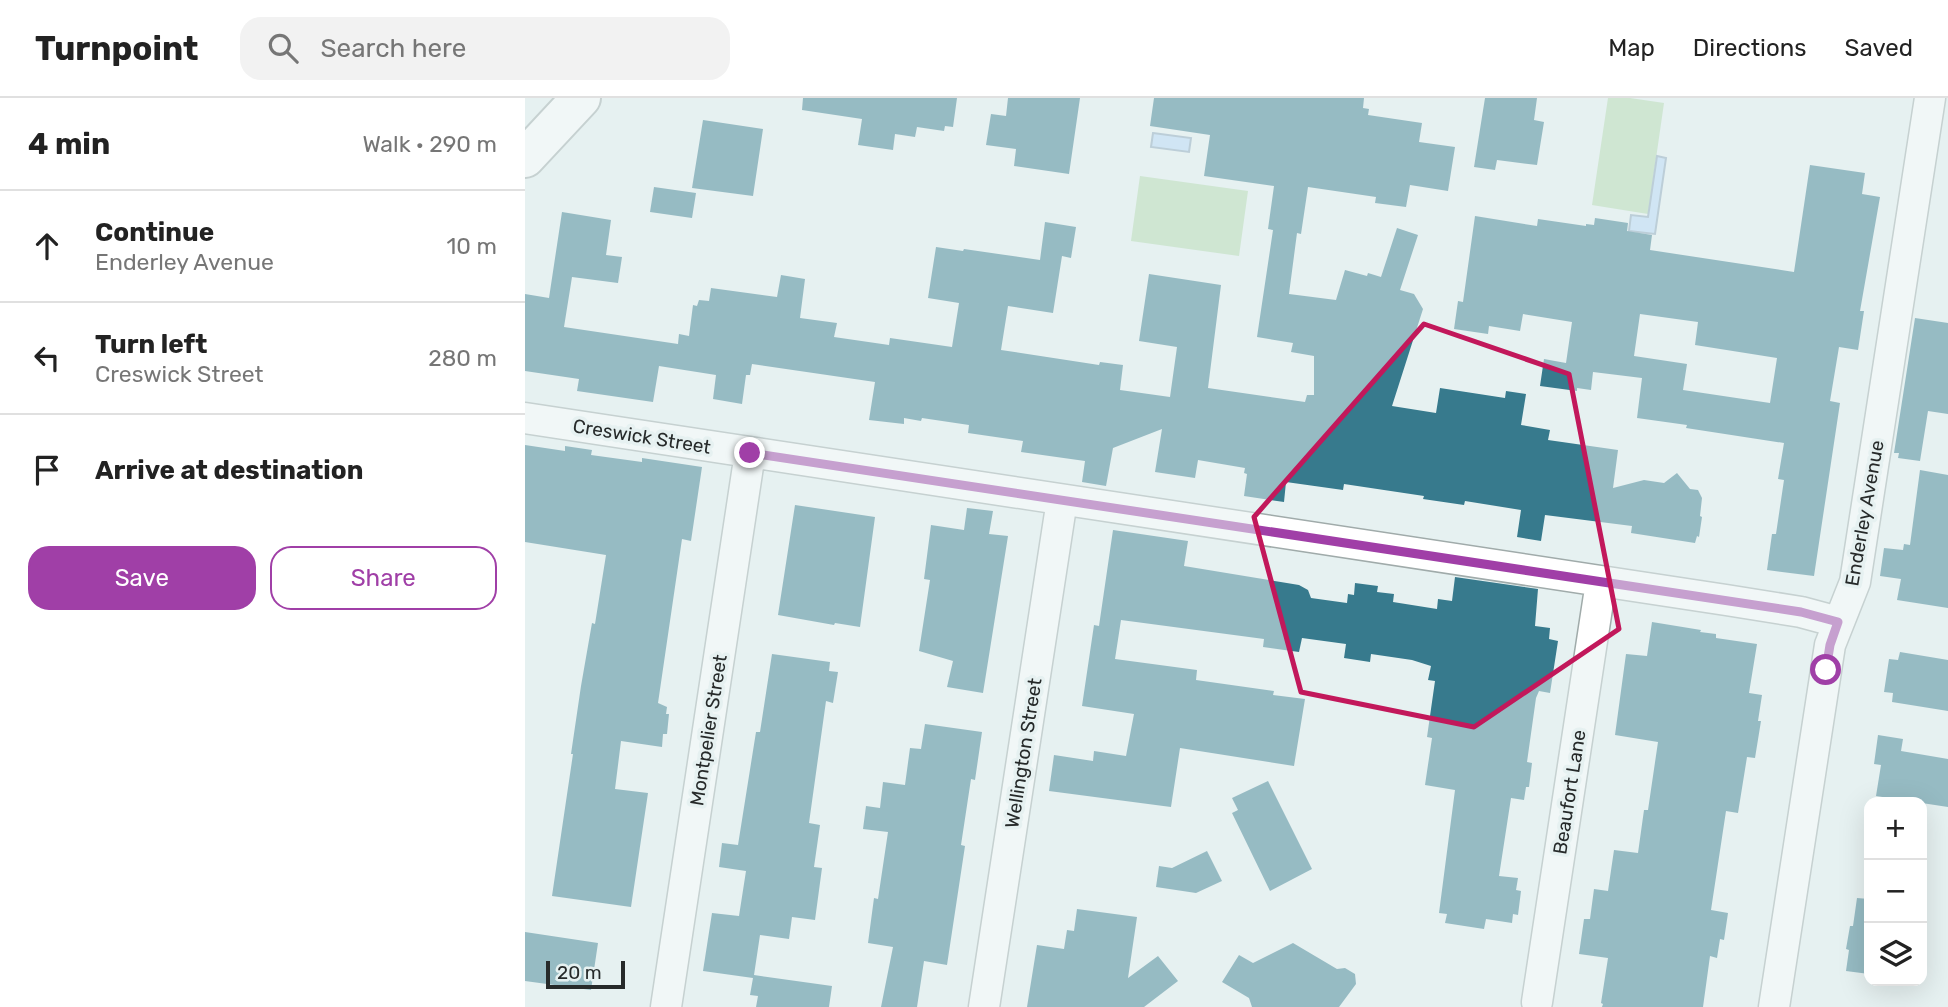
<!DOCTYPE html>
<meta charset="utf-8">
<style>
:root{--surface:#fff;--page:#f2f2f2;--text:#222;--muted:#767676;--line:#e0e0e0;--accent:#a03fa7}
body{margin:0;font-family:Rubik,sans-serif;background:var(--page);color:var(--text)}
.controls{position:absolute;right:21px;bottom:21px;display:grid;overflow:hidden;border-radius:14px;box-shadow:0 7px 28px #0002}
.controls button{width:63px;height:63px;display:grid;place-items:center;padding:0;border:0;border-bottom:2px solid var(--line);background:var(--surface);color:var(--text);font:35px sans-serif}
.scale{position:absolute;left:21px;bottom:18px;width:79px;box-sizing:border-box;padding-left:7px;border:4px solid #262a2a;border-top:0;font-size:19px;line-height:24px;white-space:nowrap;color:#262a2a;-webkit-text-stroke:5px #e6f1f1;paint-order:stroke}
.stop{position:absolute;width:21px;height:21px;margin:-16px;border:5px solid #a03fa7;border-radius:50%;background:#fff}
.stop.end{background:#a03fa7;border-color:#fff;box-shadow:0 2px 7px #0008}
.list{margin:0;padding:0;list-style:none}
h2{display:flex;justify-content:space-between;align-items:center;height:91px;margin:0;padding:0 28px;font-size:30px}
h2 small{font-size:23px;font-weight:400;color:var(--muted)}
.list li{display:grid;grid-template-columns:46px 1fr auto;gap:21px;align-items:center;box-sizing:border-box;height:112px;padding:0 28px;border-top:2px solid var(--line)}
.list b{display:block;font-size:26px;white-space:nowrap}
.list p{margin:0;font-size:23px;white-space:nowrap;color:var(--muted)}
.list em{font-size:23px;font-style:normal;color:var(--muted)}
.actions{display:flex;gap:14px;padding:21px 28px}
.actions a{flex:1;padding:16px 0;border:2px solid var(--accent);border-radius:21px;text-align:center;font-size:24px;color:var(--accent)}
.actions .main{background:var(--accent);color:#fff}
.icon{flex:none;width:38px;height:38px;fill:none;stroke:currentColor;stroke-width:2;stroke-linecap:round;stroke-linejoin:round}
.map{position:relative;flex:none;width:1423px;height:909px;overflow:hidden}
header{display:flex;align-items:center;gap:42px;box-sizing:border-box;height:98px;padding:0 35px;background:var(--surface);border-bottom:2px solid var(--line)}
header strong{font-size:33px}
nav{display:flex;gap:38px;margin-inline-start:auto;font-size:24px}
.search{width:490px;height:63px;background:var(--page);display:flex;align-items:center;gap:18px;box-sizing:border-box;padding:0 24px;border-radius:21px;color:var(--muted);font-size:26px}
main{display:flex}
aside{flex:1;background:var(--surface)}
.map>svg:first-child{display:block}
.green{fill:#b3d9ae}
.water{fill:#b5d8f8;stroke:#8aa4ba;stroke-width:2}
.building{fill:#377a8d;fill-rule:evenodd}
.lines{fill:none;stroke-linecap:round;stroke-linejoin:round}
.street-casing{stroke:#a0abaa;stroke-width:33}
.highway-casing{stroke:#a0abaa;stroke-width:42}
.street{stroke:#fff;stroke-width:30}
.highway{stroke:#fff;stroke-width:38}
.route{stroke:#a03fa7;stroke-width:9}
.marked{fill:none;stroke:#c2185b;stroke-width:5;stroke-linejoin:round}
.labels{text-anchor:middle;stroke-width:7;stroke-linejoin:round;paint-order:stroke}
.street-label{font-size:19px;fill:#262a2a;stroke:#e6f1f1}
</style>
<header>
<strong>Turnpoint</strong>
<div class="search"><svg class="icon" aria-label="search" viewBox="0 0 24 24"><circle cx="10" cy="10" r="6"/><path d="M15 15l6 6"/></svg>Search here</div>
<nav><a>Map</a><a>Directions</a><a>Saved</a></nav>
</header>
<main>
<aside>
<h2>4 min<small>Walk · 290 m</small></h2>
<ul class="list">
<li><svg class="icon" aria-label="ahead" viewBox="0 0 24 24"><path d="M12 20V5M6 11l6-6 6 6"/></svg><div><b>Continue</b><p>Enderley Avenue</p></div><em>10 m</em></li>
<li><svg class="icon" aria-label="left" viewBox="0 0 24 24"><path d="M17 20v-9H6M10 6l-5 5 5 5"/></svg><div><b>Turn left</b><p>Creswick Street</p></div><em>280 m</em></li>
<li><svg class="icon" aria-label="arrive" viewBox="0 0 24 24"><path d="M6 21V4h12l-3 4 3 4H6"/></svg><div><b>Arrive at destination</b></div></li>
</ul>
<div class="actions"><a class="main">Save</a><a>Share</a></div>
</aside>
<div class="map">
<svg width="1423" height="909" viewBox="0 0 1423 909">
<rect width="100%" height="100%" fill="#e6f1f1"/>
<path class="green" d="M1083 0H1105L1139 5 1123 116 1067 107Z
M615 78 723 93 714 158 606 143Z"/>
<path class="water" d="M628 35 666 40 664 54 626 49Z
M1132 58 1141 60 1130 136 1104 133 1106 117 1123 119Z"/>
<path class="building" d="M278 0H432L428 29 420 28 419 33 392 29 390 39 370 36 368 52 333 47 337 21 277 12Z
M483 0H555L544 76 489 68 491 51 461 47 466 16 481 18Z
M629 0H839L838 10 844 11 843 17 897 25 894 44 930 49 923 93 885 87 881 109 850 105 851 99 783 89 776 136 772 135 764 196 811 202 820 172 842 178 843 175 856 179 872 130 893 137 875 192 889 196 898 211 867 308 911 315 915 290 980 300 981 293 1001 296 996 327 1025 332 1023 342 1093 352 1088 390 1119 382 1139 385 1152 375 1165 391 1173 392 1177 400 1175 418 1177 419 1174 439 1172 438 1170 445 1106 435 1107 428 1020 417 1016 443 992 439 996 412 940 403 939 407 898 401 899 398 819 386 818 392 761 384 759 404 719 398 722 376 719 375 720 370 673 362 670 380 630 374 637 331 588 350 581 388 557 384 560 363 496 354 498 343 443 335 444 327 397 320 396 323 379 320V326L344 322 350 284 227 266 225 277H221L217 306 188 301 191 277 134 268 128 304 52 293 54 281 0 273V196L24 200 37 114 86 122 81 157 97 159 93 185 47 179 39 229 153 246 154 236 164 238 168 207 172 208 174 202 184 203 186 190 252 199 256 177 280 181 275 220 312 225 309 239 364 247 365 240 427 249 434 205 403 200 411 149 438 153 439 151 515 162 520 124 551 129 546 160 537 158 528 215 483 208 476 252 574 267 575 264 598 267 595 292 645 299 652 249 614 243 624 176 696 187 683 290 780 304 782 297H789V258L766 254 768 245 732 239 748 132 743 131 749 88 679 78 685 37 625 28Z
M960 0H1012L1009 22 1019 24 1012 67 972 62 970 72 949 69Z
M178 22 238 31 228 98 167 90Z
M1285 67 1340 75 1337 96 1355 99 1335 213H1339L1333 252 1314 249 1305 303 1315 305 1289 478 1242 472 1247 436H1251L1259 382 1253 381 1259 345 1161 330 1162 327 1112 320 1117 280 1068 274 1066 292 1052 290V293L1015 288 1019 261 1041 265 1047 224 998 216 995 233 964 228 963 236 929 231 933 203 938 204 950 118 1012 128 1013 121 1061 128V126L1069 127 1070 120 1103 125 1102 133 1127 137 1125 152 1269 174ZM1115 216 1173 224 1170 247 1252 260 1245 305 1158 292 1162 266 1109 258Z
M129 89 171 95 167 120 125 114Z
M1390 220 1423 225V316L1403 313 1395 363 1373 360 1374 355H1369Z
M0 347 40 353V348L67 352 66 357 117 364V360L177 369 166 443 157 441 133 605 142 609 141 616H144L142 636H138L137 649 96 643 90 691 123 695 106 809 27 798 48 656H46L56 588 67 525 70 526 81 457 0 444Z
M1395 372 1423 377V510L1372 502 1376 481 1355 478 1359 450 1378 452 1379 446 1385 447Z
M270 407 350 419 335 529 310 525 309 527 253 517Z
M442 410 468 413 464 436 483 438 458 595 422 589 428 563 394 553 405 482 399 481 406 427 439 432Z
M588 432 663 443 659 468 774 487 783 492 786 500 822 505 823 496 829 497 830 485 853 488 852 494 869 496 868 504 912 511 913 501 927 503 930 479 1013 491 1010 528 1025 530 1024 541 1033 543 1025 595 1014 593 1011 600 1002 664 1007 665 1004 689H1001L999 702 986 700 974 778 993 780 991 792 996 793 993 817 988 816 987 825 961 821 959 831 920 825 922 816 914 815 930 692 900 687 907 640 902 639 910 583 903 582 906 568 887 562 846 556 845 564 819 560 821 546 777 540 774 554 738 549 739 541 596 522 590 561 672 572 671 582 749 593 748 597 780 601 769 668 655 650 646 709 524 693 529 657 568 663 569 653 601 658 609 616 557 608 569 527 574 528Z
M1127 524 1176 532 1175 534 1191 536V540L1232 546 1224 595 1237 597 1233 623H1236L1230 660 1222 659 1213 715 1201 713 1186 812 1203 815 1199 842 1195 841 1192 860 1185 858 1178 909H1077L1078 906 1076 905 1083 860 1054 856 1059 821H1065L1069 791 1083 793 1089 752 1113 755 1119 712H1123L1133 644 1090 637 1101 556 1122 558Z
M1375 554 1423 562V613L1367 604 1368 595 1359 594 1364 561 1373 562Z
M247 556 305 564 304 573 313 574 308 605 301 603 284 725 295 727 289 769 297 770 290 822 267 819 264 841 235 837 229 877 307 888 304 909H231L233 898 225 897 228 880 178 873 187 815 214 818 221 773 194 769 197 745 213 747 231 634H235Z
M400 626 457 634 450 682 446 681 436 747 440 748 422 867 399 863 392 909H356L368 849 343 845 349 800 353 801 363 734 338 731 341 708 355 710 358 684 380 687 385 650 396 651Z
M1353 637 1378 641 1376 653 1423 661V709L1351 698 1356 667 1349 666Z
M743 683 787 771 745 793 707 715 713 712 707 700Z
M682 753 697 783 671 795 631 789 634 768 647 770Z
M1332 800 1344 801V876L1321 873 1324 852 1321 851 1325 828H1328Z
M552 811 612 819 603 880 633 858 653 883 619 909H502L512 847 539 851 542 832 549 833Z
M0 834 73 845 66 892 0 883Z
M768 845 812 871 820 870 830 876 831 886 814 909H727L724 900 697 884 714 857 728 865Z"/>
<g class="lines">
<g class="street-casing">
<path id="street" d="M0 320 1201 502 1276 514 1313 524
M1012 904 1076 484
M141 909 225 355
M459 909 537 402
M1249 909 1305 547 1330 484 1405 0"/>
</g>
<g class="highway-casing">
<path id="highway" d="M0 60 56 0"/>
</g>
<use href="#street" class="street"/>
<use href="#highway" class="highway"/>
</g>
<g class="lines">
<path class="route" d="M225 355 1276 514 1313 524 1305 547 1301 572"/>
</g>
<path d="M0 0H1423V909H0ZM899 226 1044 276 1094 531 949 629 776 594 729 419Z" fill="#e6f1f1" fill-opacity=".55" fill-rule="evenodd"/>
<path class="marked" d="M899 226 1044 276 1094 531 949 629 776 594 729 419Z"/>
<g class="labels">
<g class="street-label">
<text transform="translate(117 338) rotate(9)" y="7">Creswick Street</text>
<text transform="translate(1339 415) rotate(-80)" y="7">Enderley Avenue</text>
<text transform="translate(183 632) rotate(-81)" y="7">Montpelier Street</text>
<text transform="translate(498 655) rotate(-81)" y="7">Wellington Street</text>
<text transform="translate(1044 694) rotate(-81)" y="7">Beaufort Lane</text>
</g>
</g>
</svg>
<div class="controls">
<button>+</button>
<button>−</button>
<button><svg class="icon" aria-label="layers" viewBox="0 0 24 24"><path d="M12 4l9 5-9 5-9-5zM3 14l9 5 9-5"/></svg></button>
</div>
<div class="scale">20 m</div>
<div class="stop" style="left:1301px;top:572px"></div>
<div class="stop end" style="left:225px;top:355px"></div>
</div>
</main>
